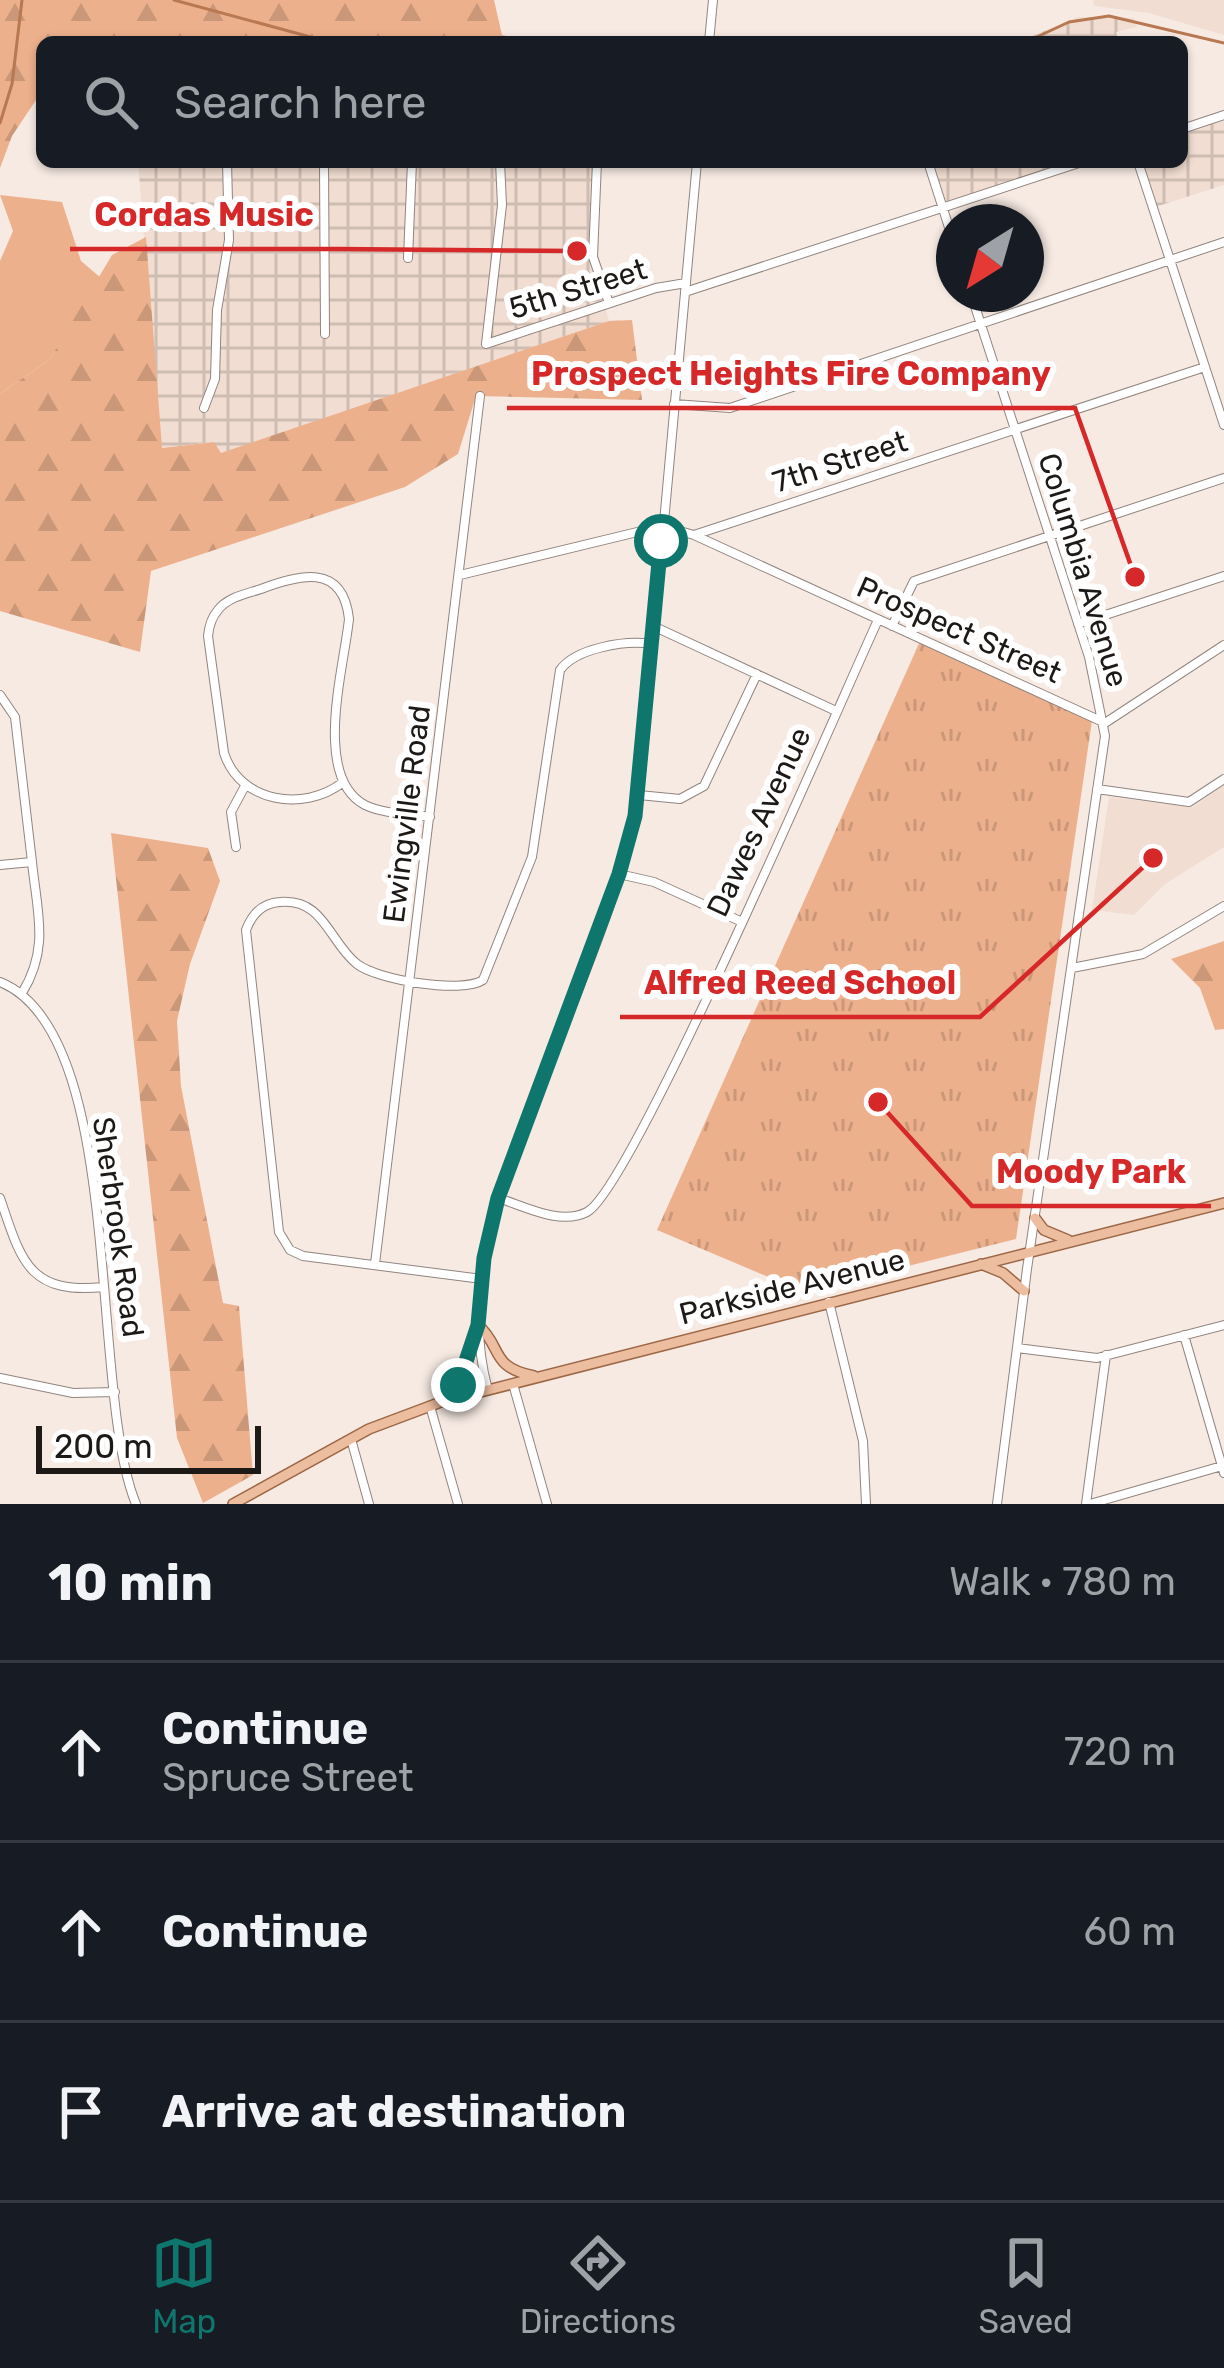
<!DOCTYPE html>
<meta charset="utf-8">
<style>
:root{--surface:#171b24;--page:#242831;--text:#f1f3f6;--muted:#9ea1a6;--line:#363941;--accent:#0f766e}
body{margin:0;font-family:Rubik,sans-serif;background:var(--page);color:var(--text)}
.compass{position:absolute;left:936px;top:204px;width:108px;height:108px;border-radius:50%;background:var(--surface);box-shadow:0 3px 9px #0004;rotate:217deg}
.scale{position:absolute;left:36px;bottom:30px;width:225px;box-sizing:border-box;padding-left:12px;border:6px solid #1d1916;border-top:0;font-size:33px;line-height:42px;white-space:nowrap;color:#1d1916;-webkit-text-stroke:9px #fff;paint-order:stroke}
.stop{position:absolute;width:36px;height:36px;margin:-27px;border:9px solid #0f766e;border-radius:50%;background:#fff}
.stop.end{background:#0f766e;border-color:#fff;box-shadow:0 3px 12px #0008}
.list{margin:0;padding:0;list-style:none}
h2{display:flex;justify-content:space-between;align-items:center;height:156px;margin:0;padding:0 48px;font-size:51px}
h2 small{font-size:39px;font-weight:400;color:var(--muted)}
.list li{display:grid;grid-template-columns:78px 1fr auto;gap:36px;align-items:center;box-sizing:border-box;height:180px;padding:0 48px;border-top:3px solid var(--line)}
.list b{display:block;font-size:45px;white-space:nowrap}
.list p{margin:0;font-size:39px;white-space:nowrap;color:var(--muted)}
.list em{font-size:39px;font-style:normal;color:var(--muted)}
.icon{flex:none;width:66px;height:66px;fill:none;stroke:currentColor;stroke-width:2;stroke-linecap:round;stroke-linejoin:round}
.map{position:relative;flex:none;width:1224px;height:1504px;overflow:hidden}
.search{position:absolute;background:var(--surface);box-shadow:0 3px 9px #0004;left:36px;right:36px;top:36px;height:132px;display:flex;align-items:center;gap:30px;box-sizing:border-box;padding:0 42px;border-radius:18px;color:var(--muted);font-size:45px}
.sheet{height:696px;background:var(--surface)}
nav{display:flex;justify-content:space-around;align-items:center;box-sizing:border-box;height:168px;border-top:3px solid var(--line);background:var(--surface);font-size:33px;color:var(--muted)}
nav a{display:grid;justify-items:center;gap:6px}
nav .on{color:var(--accent)}
.map>svg:first-child{display:block}
.built{fill:#f1ddd1}
.industrial{fill:url(#industrial-grid)}
.grass{fill:#edb08d}
.forest{fill:url(#forest-firs)}
.park{fill:url(#park-tufts)}
.lines{fill:none;stroke-linecap:round;stroke-linejoin:round}
.stream{stroke:#b87851;stroke-width:3}
.minor-casing{stroke:#91857f;stroke-width:10}
.major-casing{stroke:#9c6746;stroke-width:12}
.minor{stroke:#fff;stroke-width:8}
.major{stroke:#edbda0;stroke-width:9}
.route{stroke:#0f766e;stroke-width:15}
.labels{text-anchor:middle;stroke-width:12;stroke-linejoin:round;paint-order:stroke}
.street-label{font-size:30px;fill:#1d1916;stroke:#fff}
.leader{fill:none;stroke:#d62828;stroke-width:4.5}
.callout-dot{fill:#d62828;stroke:#fff;stroke-width:4.5}
.callout-label{font-size:33px;text-anchor:middle;font-weight:bold;fill:#d62828;stroke:#fff;stroke-width:12;stroke-linejoin:round;paint-order:stroke}
</style>
<div class="map">
<svg width="1224" height="1504" viewBox="0 0 1224 1504">
<defs>
<pattern id="industrial-grid" width="8" height="8" patternUnits="userSpaceOnUse" patternTransform="scale(3)"><rect width="8" height="8" fill="#f1ddd1"/><path d="M0 4h8M4 0v8" fill="none" stroke="#cebdb3"/></pattern>
<pattern id="forest-firs" width="22" height="20" patternUnits="userSpaceOnUse" patternTransform="scale(3)"><rect width="22" height="20" fill="#edb08d"/><path d="M5 1l3.5 6h-7zM16 11l3.5 6h-7z" fill="#cb9779"/></pattern>
<pattern id="park-tufts" width="24" height="20" patternUnits="userSpaceOnUse" patternTransform="scale(3)"><rect width="24" height="20" fill="#edb08d"/><path d="M3 7l-1-3M5 7V3M7 7l1-3M15 17l-1-3M17 17v-4M19 17l1-3" fill="none" stroke="#cb9779"/></pattern>
</defs>
<rect width="100%" height="100%" fill="#f7eae3"/>
<path class="built" d="M1093 0H1224V35L1149 13 1094 6Z
M1224 785V847L1165 884 1134 915 1092 910 1109 797 1193 807Z"/>
<path class="industrial" d="M1078 17 1134 18 1137 27 1116 32 1119 42H1018Z
M1224 116V185L1152 208 1134 162H1182V130Z
M138 162H595L593 261 609 321 220 454 213 442 161 448Z
M924 162H1092L940 212Z"/>
<path class="grass" d="M0 195 62 202 81 261 101 278 50 359 0 394V261L13 231Z"/>
<path class="forest" d="M0 0H494L502 35 532 42H42V91L12 136 0 168Z
M146 237 162 448 214 442 221 453 609 321 632 320 642 400 476 396 458 454 405 487 151 571 140 652 0 611V394L50 359 112 255Z
M111 833 208 848 220 881 190 964 177 1021 181 1086 223 1303 239 1306 253 1475 203 1503 177 1438Z
M1224 941V1029L1215 1030 1200 988 1171 959Z"/>
<path class="park" d="M921 639 1093 714 1016 1239 804 1292 657 1230Z"/>
<g class="lines">
<path class="stream" d="M174 0 329 42
M1026 42 1069 22 1109 16 1224 43
M0 123 12 84 22 0"/>
<g class="minor-casing">
<path id="minor" d="M709 42 713 0
M1182 129 1224 115
M324 162 325 334
M500 162 502 205 486 344 656 288 686 283
M597 162 593 257 609 303
M928 162 954 243
M1138 162 1224 425
M408 258 412 162
M685 292 1082 162
M971 294 1089 657 1105 736 1027 1269 997 1504
M674 404 730 408 1224 242
M204 408 215 379 217 310 229 240 227 162
M694 535 1205 367
M460 575 662 526 694 535 1103 722
M1078 624 1224 576
M653 626 836 711
M892 626 914 581 1224 478
M0 695 15 717 32 862 0 865
M1105 723 1224 645
M342 783C304 812 240 803 224 753L208 636C209 626 211 618 218 610 228 597 246 594 261 589 298 575 343 562 349 619 344 668 312 777 365 805 384 814 409 814 430 817
M1097 789 1189 802 1224 779
M639 795 680 799 704 786 757 674
M236 847 231 812 245 786
M619 874 654 882 740 921
M1072 968 1143 954 1224 906
M0 982C127 1033 88 1389 136 1504
M22 993C50 948 37 912 32 862
M0 1198C21 1260 28 1295 104 1287
M498 1198C524 1206 560 1226 587 1212 632 1189 841 700 878 620
M375 1264 480 396
M482 1279 303 1256 290 1250 279 1232 246 930C252 914 262 903 280 902 324 898 329 942 357 964 377 980 462 994 483 980L532 857 560 670C576 648 625 640 652 644
M829 1302 863 1441 866 1504
M1184 1335 1224 1473
M1017 1348 1097 1358 1224 1325
M0 1378 73 1393 115 1392
M513 1384 547 1504
M488 1390C461 1293 497 1198 532 1107 570 1005 620 902 639 795L697 162
M430 1406 458 1504
M351 1439 369 1504
M1086 1504 1106 1355
M1090 1504 1222 1466"/>
</g>
<g class="major-casing">
<path id="major" d="M1035 1218 1044 1230 1068 1240
M981 1264 1003 1273 1024 1291
M445 1399 464 1374 478 1325C503 1347 489 1367 534 1376
M233 1504 369 1429 441 1402 1224 1203"/>
</g>
<use href="#minor" class="minor"/>
<use href="#major" class="major"/>
</g>
<g class="lines">
<path class="route" d="M458 1385 478 1325 484 1258 498 1198 619 874 635 816 661 541"/>
</g>
<g class="labels">
<g class="street-label">
<text transform="translate(578 289) rotate(-17)" y="10">5th Street</text>
<text transform="translate(840 462) rotate(-18)" y="10">7th Street</text>
<text transform="translate(1083 570) rotate(73)" y="10">Columbia Avenue</text>
<text transform="translate(959 630) rotate(24)" y="10">Prospect Street</text>
<text transform="translate(407 814) rotate(-83)" y="10">Ewingville Road</text>
<text transform="translate(759 822) rotate(-65)" y="10">Dawes Avenue</text>
<text transform="translate(118 1227) rotate(82)" y="10">Sherbrook Road</text>
<text transform="translate(792 1287) rotate(-14)" y="10">Parkside Avenue</text>
</g>
</g>
<path class="leader" d="M577 251L338 249H70M1135 577L1075 408H507M1153 858L980 1017H620M878 1102L972 1206H1211"/>
<g class="callout-dot">
<circle cx="577" cy="251" r="12"/>
<circle cx="1135" cy="577" r="12"/>
<circle cx="1153" cy="858" r="12"/>
<circle cx="878" cy="1102" r="12"/>
</g>
<g class="callout-label">
<text x="204" y="226">Cordas Music</text>
<text x="791" y="385">Prospect Heights Fire Company</text>
<text x="800" y="994">Alfred Reed School</text>
<text x="1091" y="1183">Moody Park</text>
</g>
</svg>
<svg class="compass" viewBox="-18 -18 36 36"><path d="M0-13l5 13h-10z" fill="#e53935"/><path d="M0 13l5-13h-10z" fill="#9ea1a6"/></svg>
<div class="scale">200 m</div>
<div class="stop" style="left:661px;top:541px"></div>
<div class="stop end" style="left:458px;top:1385px"></div>
<div class="search"><svg class="icon" aria-label="search" viewBox="0 0 24 24"><circle cx="10" cy="10" r="6"/><path d="M15 15l6 6"/></svg>Search here</div>
</div>
<section class="sheet">
<h2>10 min<small>Walk · 780 m</small></h2>
<ul class="list">
<li><svg class="icon" aria-label="ahead" viewBox="0 0 24 24"><path d="M12 20V5M6 11l6-6 6 6"/></svg><div><b>Continue</b><p>Spruce Street</p></div><em>720 m</em></li>
<li><svg class="icon" aria-label="ahead" viewBox="0 0 24 24"><path d="M12 20V5M6 11l6-6 6 6"/></svg><div><b>Continue</b></div><em>60 m</em></li>
<li><svg class="icon" aria-label="arrive" viewBox="0 0 24 24"><path d="M6 21V4h12l-3 4 3 4H6"/></svg><div><b>Arrive at destination</b></div></li>
</ul>
</section>
<nav>
<a class="on"><svg class="icon" aria-label="map" viewBox="0 0 24 24"><path d="M3 6l6-2 6 2 6-2v14l-6 2-6-2-6 2zM9 4v14M15 6v14"/></svg>Map</a>
<a><svg class="icon" aria-label="directions" viewBox="0 0 24 24"><path d="M12 3l9 9-9 9-9-9zM9 14v-3h6M13 9l2 2-2 2"/></svg>Directions</a>
<a><svg class="icon" aria-label="saved" viewBox="0 0 24 24"><path d="M7 4h10v16l-5-4-5 4z"/></svg>Saved</a>
</nav>
